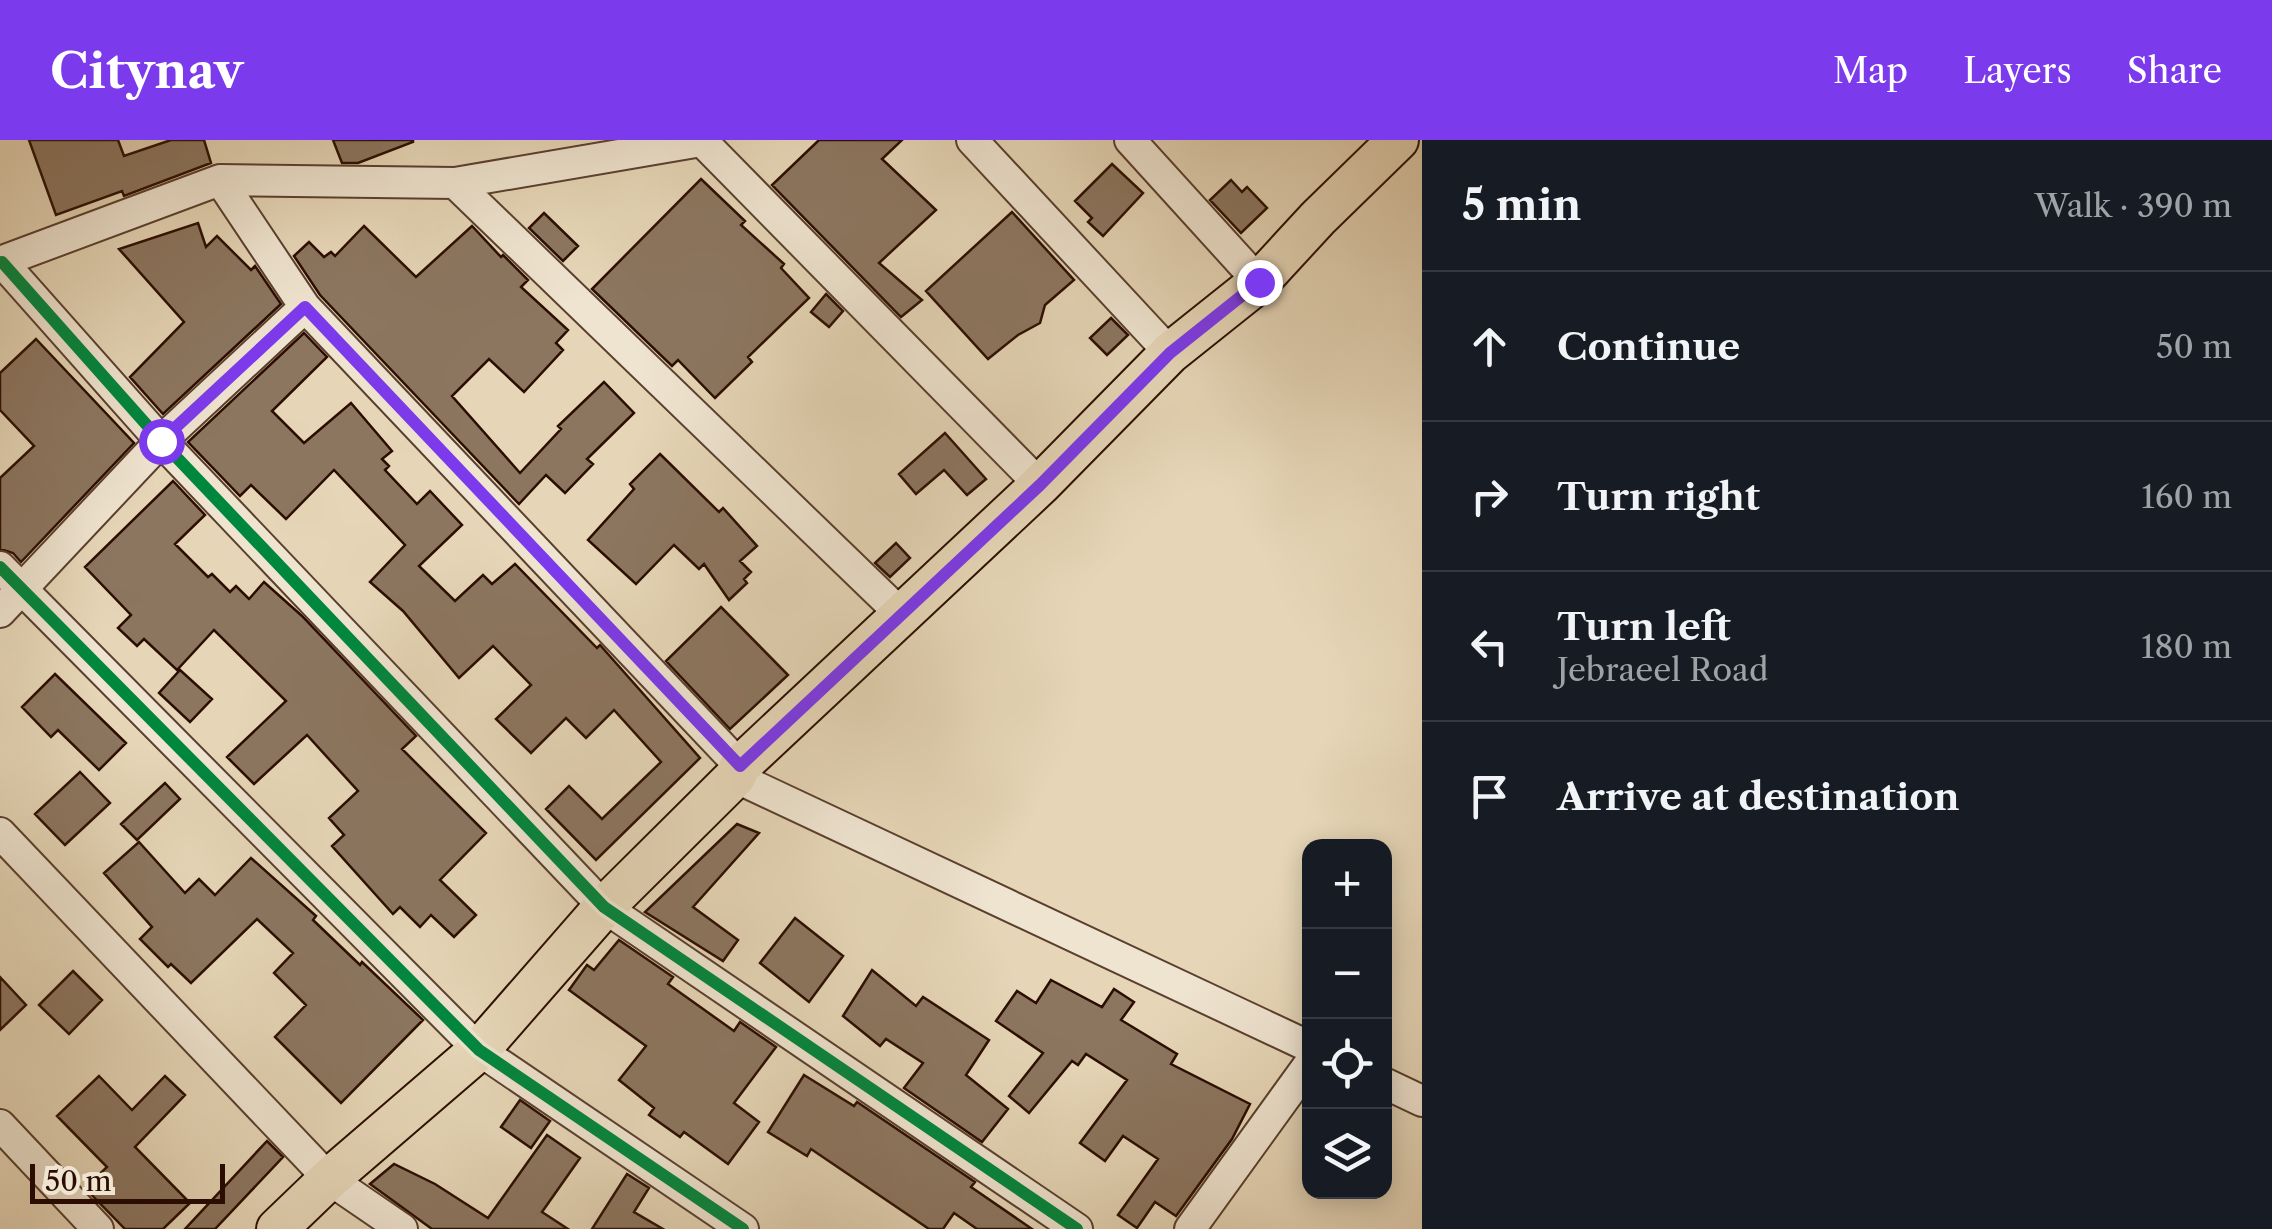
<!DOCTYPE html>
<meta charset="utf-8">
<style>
:root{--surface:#171b24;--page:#20242c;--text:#f1f3f6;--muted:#9ea1a6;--line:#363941;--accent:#7c3aed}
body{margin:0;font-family:"Libre Caslon Text",serif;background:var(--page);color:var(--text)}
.controls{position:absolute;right:30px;bottom:30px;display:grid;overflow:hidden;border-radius:20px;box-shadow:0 5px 25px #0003}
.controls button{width:90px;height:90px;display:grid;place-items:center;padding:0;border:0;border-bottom:2px solid var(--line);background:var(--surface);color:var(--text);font:50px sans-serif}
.scale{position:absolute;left:30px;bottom:25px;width:195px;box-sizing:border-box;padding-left:10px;border:5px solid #2b0d01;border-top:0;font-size:28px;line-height:35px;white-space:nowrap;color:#2b0d01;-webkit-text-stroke:8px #efe4d0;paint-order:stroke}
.stop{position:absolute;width:30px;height:30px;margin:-22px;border:8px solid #7c3aed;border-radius:50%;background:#fff}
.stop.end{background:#7c3aed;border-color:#fff;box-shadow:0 2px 10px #0008}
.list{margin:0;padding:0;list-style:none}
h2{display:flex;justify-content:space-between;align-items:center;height:130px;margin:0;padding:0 40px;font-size:42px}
h2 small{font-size:32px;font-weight:400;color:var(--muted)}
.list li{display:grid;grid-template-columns:65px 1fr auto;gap:30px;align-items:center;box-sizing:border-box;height:150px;padding:0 40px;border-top:2px solid var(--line)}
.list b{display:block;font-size:38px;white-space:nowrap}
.list p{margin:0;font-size:32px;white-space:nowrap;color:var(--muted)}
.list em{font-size:32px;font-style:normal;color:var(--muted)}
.icon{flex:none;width:55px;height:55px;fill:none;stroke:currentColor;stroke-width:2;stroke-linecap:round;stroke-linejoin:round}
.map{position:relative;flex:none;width:1422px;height:1089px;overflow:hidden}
header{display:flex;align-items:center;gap:60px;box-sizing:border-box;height:140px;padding:0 50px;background:var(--accent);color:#fff}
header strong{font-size:48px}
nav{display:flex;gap:55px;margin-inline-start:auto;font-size:35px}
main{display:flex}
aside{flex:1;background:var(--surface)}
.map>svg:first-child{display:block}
.building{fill:#8c7660;stroke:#2b0d01;stroke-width:2.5}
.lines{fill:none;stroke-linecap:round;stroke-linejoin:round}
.minor-casing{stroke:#5a3f2e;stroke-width:34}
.major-casing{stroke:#2b0d01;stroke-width:44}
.minor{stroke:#efe4d0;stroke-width:30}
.major{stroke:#e6d6b7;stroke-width:40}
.cycleway-casing{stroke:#efe4d0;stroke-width:19}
.cycleway{stroke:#00873e;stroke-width:12}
.route{stroke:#7c3aed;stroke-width:12}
</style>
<header>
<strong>Citynav</strong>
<nav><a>Map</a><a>Layers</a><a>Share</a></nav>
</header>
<main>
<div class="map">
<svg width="1422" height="1089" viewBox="0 0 1422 1089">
<rect width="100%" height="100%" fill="#e6d6b7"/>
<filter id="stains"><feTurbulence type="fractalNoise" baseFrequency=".002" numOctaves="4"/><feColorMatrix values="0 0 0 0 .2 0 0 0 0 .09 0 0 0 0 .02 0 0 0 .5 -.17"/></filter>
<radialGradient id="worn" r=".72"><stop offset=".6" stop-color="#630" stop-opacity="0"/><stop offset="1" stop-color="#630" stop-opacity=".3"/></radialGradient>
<path class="building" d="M29 0H118L124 16 171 0H204L211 23 124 56 122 51 56 75Z
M333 0H413V2L358 23H342Z
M819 0H902L882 19 936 70 879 123 922 160 901 177 772 45Z
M1112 24 1143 53 1103 96 1088 82 1092 78 1075 61Z
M701 39 745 81 741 85 784 124 781 128 809 158 748 217 752 222 715 258 678 220 672 226 592 149Z
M1231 40 1242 52 1247 47 1267 68 1241 93 1210 60Z
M1012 72 1074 140 1045 165 1040 183 1018 195 988 219 926 151Z
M544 73 578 106 563 121 529 88Z
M198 83 206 107 217 96 251 130 255 126 281 164 163 274 130 237 184 182 119 109Z
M364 86 416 137 472 86 501 117 503 115 528 140 521 147 568 190 556 203 563 210 524 252 489 219 452 256 520 333 561 289 558 286 604 242 634 273 587 319 593 324 565 353 546 335 519 364 320 155 294 116 309 102 324 117 331 112 335 116Z
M826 154 843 171 829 187 811 172Z
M1111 178 1128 195 1107 215 1090 198Z
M304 193 327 217 272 271 304 303 351 263 392 311 382 319 389 326 385 330 417 364 430 351 462 385 419 426 455 461 483 435 492 444 515 424 597 508 600 505 700 618 596 720 546 669 569 646 602 679 661 622 614 570 586 598 566 578 531 613 496 579 531 545 493 506 459 538 403 471 370 442 405 405 334 330 286 379 251 345 240 356 188 302Z
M36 199 134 303 21 422 13 413 0 409V338L34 306 0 270V233Z
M945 293 986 339 967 355 944 330 916 354 899 334Z
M660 314 719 372 723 368 757 406 740 421 751 432 744 439 747 443 729 460 704 424 699 429 674 405 636 444 588 400 634 349 630 344Z
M173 341 205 375 175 404 208 437 212 434 230 452 236 446 249 459 264 442 302 476 416 596 402 609 486 693 440 740 476 775 454 797 431 775 420 787 400 767 393 774 332 706 344 695 329 678 358 651 307 595 254 644 227 617 286 561 214 490 177 530 144 499 137 506 118 488 131 475 85 427Z
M896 403 910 418 890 437 875 423Z
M721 467 788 535 730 589 666 521Z
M180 530 212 559 190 582 159 553Z
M55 534 126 603 99 630 58 590 51 597 22 567Z
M80 632 110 663 65 705 35 674Z
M165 643 180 659 137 700 121 684Z
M737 684 759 693 693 767 738 800 723 821 645 772Z
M139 702 185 753 199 739 215 755 251 718 316 776 313 780 360 825 362 822 423 880 341 963 275 897 306 865 274 833 293 813 257 779 191 843 171 824 168 827 140 799 152 787 104 733Z
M795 778 843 816 809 862 760 823Z
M619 800 673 837 668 844 734 891 740 882 776 907 734 963 759 982 728 1024 684 992 680 997 649 975 654 968 619 940 646 906 569 850 587 825 594 830Z
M872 830 916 866 923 857 989 900 966 935 1008 969 982 1002 904 948 923 923 886 899 880 906 843 876Z
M73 831 102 860 69 894 39 865Z
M0 837 26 865 0 890Z
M1051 840 1102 867 1114 849 1134 862 1121 880 1177 914 1171 924 1250 964 1232 999 1176 1076 1155 1062 1137 1088 1118 1075 1158 1019 1123 996 1105 1021 1080 1003 1127 940 1086 914 1078 925 1072 921 1029 973 1009 956 1043 913 996 881 1017 851 1036 863Z
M804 935 854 966 857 962 975 1042 971 1047 1032 1089H977L954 1073 943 1089H929L811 1009 807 1016 768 992Z
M99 936 132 970 165 936 185 955 135 1007 190 1063 163 1089H125L85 1048 107 1027 57 976Z
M520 960 550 981 531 1008 501 987Z
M547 995 580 1018 542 1072 568 1089H432L370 1044 394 1024 435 1044 488 1078Z
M267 1001 283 1017 215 1089H185Z
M627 1034 649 1048 634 1072 663 1089H592Z"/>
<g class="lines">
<g class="minor-casing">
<path id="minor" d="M972 0 1170 213
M1130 0 1259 142
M703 2 1040 345
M220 40 305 167 740 626
M455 43 903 476
M0 122 220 40 455 43 707 0
M2 122 161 301 604 767 1077 1089
M0 427 479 910 743 1089
M0 472 161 301 305 167
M735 637 1310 907
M0 693 329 1039 402 1089
M1384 943 1422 961
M0 985 98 1089
M1190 1089 1310 923"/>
</g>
<g class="major-casing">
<path id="major" d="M277 1089 329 1039 479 910 604 767 735 637 740 626 1040 345 1170 213 1259 142 1318 78 1398 0"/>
</g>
<use href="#minor" class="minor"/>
<use href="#major" class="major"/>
<g class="cycleway-casing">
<path id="cycleway" d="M2 122 161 301 604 767 1077 1089
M0 427 479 910 743 1089"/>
</g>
<use href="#cycleway" class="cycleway"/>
</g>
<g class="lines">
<path class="route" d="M161 301 305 167 740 626 1040 345 1170 213 1259 142"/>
</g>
<rect width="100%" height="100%" filter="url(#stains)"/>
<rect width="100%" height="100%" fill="url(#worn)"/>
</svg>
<div class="controls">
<button>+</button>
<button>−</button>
<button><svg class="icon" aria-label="locate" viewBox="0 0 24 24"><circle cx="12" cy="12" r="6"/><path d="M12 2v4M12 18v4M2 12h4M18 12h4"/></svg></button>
<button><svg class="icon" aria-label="layers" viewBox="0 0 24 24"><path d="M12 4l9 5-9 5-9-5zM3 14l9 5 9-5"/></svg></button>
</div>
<div class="scale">50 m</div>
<div class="stop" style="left:161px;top:301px"></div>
<div class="stop end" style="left:1259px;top:142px"></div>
</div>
<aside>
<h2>5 min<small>Walk · 390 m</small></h2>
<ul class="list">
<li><svg class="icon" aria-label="ahead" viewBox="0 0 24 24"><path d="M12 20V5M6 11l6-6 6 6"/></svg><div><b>Continue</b></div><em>50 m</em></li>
<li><svg class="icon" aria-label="right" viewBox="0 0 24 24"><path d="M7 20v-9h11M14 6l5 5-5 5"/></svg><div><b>Turn right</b></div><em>160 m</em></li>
<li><svg class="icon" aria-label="left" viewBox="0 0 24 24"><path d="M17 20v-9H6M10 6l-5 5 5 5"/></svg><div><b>Turn left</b><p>Jebraeel Road</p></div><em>180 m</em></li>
<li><svg class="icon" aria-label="arrive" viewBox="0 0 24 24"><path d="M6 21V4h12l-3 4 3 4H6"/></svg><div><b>Arrive at destination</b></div></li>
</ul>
</aside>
</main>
